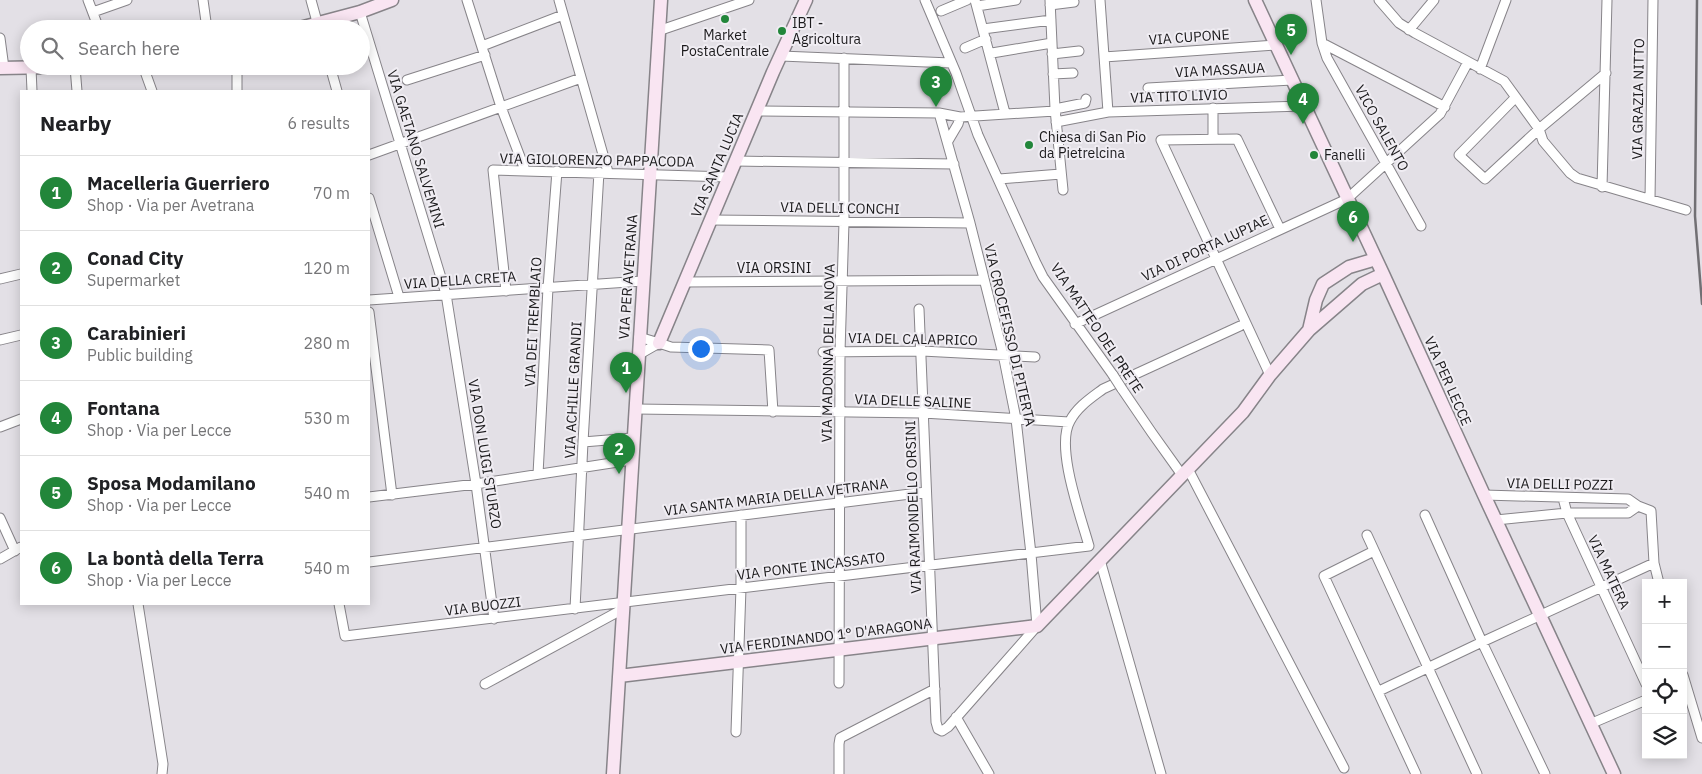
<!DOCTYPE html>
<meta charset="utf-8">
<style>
:root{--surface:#fff;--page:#f2f2f2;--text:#202124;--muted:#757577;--line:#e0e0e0;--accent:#22863a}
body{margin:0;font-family:"IBM Plex Sans",sans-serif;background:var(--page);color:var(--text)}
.controls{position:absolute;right:15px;bottom:15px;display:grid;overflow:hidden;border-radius:0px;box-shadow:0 2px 12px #0003}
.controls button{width:45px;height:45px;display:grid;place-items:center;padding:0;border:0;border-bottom:1px solid var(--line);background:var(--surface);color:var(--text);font:25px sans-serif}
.you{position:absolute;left:700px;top:348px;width:18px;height:18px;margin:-12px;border:4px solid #fff;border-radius:50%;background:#1a73e8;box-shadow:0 0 0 8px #1a73e833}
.badge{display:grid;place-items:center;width:32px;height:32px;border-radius:50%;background:var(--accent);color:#fff;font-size:16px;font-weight:700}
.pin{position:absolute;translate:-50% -41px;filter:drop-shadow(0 1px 2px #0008)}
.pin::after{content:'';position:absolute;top:26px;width:18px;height:15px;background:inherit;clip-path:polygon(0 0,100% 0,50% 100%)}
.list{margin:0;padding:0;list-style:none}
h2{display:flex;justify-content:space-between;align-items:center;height:65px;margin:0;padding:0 20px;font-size:21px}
h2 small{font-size:16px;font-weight:400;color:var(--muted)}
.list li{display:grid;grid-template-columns:32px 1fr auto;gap:15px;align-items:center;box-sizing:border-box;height:75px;padding:0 20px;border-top:1px solid var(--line)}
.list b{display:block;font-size:19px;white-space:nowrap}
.list p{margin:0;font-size:16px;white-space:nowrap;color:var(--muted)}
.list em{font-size:16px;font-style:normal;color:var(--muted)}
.icon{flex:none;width:28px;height:28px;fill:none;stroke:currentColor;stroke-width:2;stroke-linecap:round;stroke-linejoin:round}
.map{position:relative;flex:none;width:1702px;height:774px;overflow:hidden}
.search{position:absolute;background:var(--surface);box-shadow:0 2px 12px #0003;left:20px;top:20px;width:350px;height:55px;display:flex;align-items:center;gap:12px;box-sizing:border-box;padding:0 18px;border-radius:28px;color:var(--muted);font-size:19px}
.panel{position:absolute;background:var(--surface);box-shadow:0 2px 12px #0003;left:20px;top:90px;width:350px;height:515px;border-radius:0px}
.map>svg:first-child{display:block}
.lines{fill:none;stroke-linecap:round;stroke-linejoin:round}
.street-casing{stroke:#878489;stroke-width:11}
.secondary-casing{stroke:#878489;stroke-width:15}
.street{stroke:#fff;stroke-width:9}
.secondary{stroke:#f9e5f2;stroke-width:12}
.rail{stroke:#727074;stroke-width:2.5}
.street-bridge-casing{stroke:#878489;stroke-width:11;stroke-linecap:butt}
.street-bridge{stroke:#fff;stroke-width:9}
.poi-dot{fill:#22863a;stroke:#f0edf3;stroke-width:2}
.labels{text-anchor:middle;stroke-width:4;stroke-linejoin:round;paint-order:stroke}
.poi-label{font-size:14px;fill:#1b1a1c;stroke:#f0edf3;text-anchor:start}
.street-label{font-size:14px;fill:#1b1a1c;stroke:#f0edf3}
</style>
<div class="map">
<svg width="1702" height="774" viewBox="0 0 1702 774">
<rect width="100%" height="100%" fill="#e3e0e6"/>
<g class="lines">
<g class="street-casing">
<path id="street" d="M88 0 99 29
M203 0 207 29
M311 0 319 29
M467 0 501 107 525 170
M559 0 608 172
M925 0 956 73 978 135 1036 263 1043 277 1113 375
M975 0 1005 113
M1050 0 1055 109 1063 190
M1100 0 1108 112
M1316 0 1322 43 1327 58 1421 226
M1379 0 1399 23 1415 33 1504 81 1539 129 1543 141 1570 173 1577 178 1686 210
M1050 5 1074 2
M977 6 1016 0
M941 11 967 0
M93 12 127 0
M360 12 446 294 476 484 494 619
M983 29 1051 20
M1409 30 1434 0
M658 31 749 0
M0 38 4 68
M1322 43 1445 107
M482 46 563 15
M965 48 986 39
M992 53 1052 43
M1052 54 1079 51
M781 56 951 63
M1104 57 1276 45
M143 66 152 91
M330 66 337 91
M75 67 77 91
M31 68 32 91
M1480 69 1506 0
M1053 74 1073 73
M407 80 485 55
M1148 88 1292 80
M237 91V66
M1515 98 1459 155 1485 179 1539 129 1606 73
M1055 109 1085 103 1086 99
M757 111 939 113 960 117 1055 111
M1056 122 1108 112 1304 106
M1213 139V108
M948 141 958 124 960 117
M369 155 581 78
M735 161 954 164
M999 179 1061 174
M1602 187 1607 0
M369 198 399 297
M1650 199 1653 0
M710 220 970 223
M0 279 21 274
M684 282 984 280
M506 291 493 170 729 177
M369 300 643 281
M919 309 936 722 938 729 942 731 948 727 1037 626 1031 554 1016 419 1003 354 970 223 939 113
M369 312 392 495
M1075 324 1347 199 1440 114 1468 62
M0 340 21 335
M659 343 671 347 769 350 773 412
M823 352 922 351 1035 357
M638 355 659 343 639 337
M1270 375 1161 140 1237 139 1280 229
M1122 389 1152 433 1182 475
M636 409 923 413 1069 422
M0 427 21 419
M583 442 632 438
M1188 469 1344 768
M538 474 548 288 557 171
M1484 495 1628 499 1638 506 1628 513H1567L1496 520
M369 497 476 484 631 460
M1563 498 1567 513 1646 684
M1638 506 1651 511 1654 563 1659 583
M1425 515 1482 642 1545 774
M0 518 15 551
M1367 535 1477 774
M1374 551 1324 576 1416 774
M0 559 21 547
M1100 560 1161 774
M369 562 926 492
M138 604 163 764 162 774
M339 604 345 636 1089 546C1081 517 1055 447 1070 421 1077 407 1091 398 1103 389L1240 326
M575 609 583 442 599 172
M1683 675 1702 738
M839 683 840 352 844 222V58
M485 684 623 609
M1379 691 1482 642 1654 563
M956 717 989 774
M1590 724 1646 700
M736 732 741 588V515
M839 774V744L840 738 935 689"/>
</g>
<g class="secondary-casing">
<path id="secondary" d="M1255 0 1383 274 1484 495 1614 774
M296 29 360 12 392 0
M0 68 109 66
M1309 330 1316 300 1323 284 1349 267 1376 259
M659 343 773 72 806 0
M619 676 1037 626 1243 412 1270 375 1309 330 1362 284 1383 274
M613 774 661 0"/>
</g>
<use href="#street" class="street"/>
<use href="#secondary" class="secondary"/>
<path class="rail" d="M1697 0 1695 216 1702 304"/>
<g class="street-bridge-casing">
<path id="street-bridge" d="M1113 375 1122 389"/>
</g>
<use href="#street-bridge" class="street-bridge"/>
</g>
<g class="poi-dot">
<circle cx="725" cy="19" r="5"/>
<circle cx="782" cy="31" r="5"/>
<circle cx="1029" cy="145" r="5"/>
<circle cx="1314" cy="155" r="5"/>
</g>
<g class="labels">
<g class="poi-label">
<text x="792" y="28">IBT -<tspan x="792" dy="16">Agricoltura</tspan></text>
<text x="725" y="40" text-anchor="middle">Market<tspan x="725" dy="16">PostaCentrale</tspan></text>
<text x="1039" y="142">Chiesa di San Pio<tspan x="1039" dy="16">da Pietrelcina</tspan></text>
<text x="1324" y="160">Fanelli</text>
</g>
<g class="street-label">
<text transform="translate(1189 37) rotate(-4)" y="5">VIA CUPONE</text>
<text transform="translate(1220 70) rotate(-3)" y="5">VIA MASSAUA</text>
<text transform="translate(1179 96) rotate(-2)" y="5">VIA TITO LIVIO</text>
<text transform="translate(1638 99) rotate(-89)" y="5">VIA GRAZIA NITTO</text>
<text transform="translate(1382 128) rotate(61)" y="5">VICO SALENTO</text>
<text transform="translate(416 149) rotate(73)" y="5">VIA GAETANO SALVEMINI</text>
<text transform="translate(597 160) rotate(1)" y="5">VIA GIOLORENZO PAPPACODA</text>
<text transform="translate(717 165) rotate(-67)" y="5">VIA SANTA LUCIA</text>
<text transform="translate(840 208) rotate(1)" y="5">VIA DELLI CONCHI</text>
<text transform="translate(1205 248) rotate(-25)" y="5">VIA DI PORTA LUPIAE</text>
<text x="774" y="273">VIA ORSINI</text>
<text transform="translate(628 277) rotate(-86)" y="5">VIA PER AVETRANA</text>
<text transform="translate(460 280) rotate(-4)" y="5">VIA DELLA CRETA</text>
<text transform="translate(533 322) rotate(-87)" y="5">VIA DEI TREMBLAIO</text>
<text transform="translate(1097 328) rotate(56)" y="5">VIA MATTEO DEL PRETE</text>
<text transform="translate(1010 335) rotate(77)" y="5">VIA CROCEFISSO DI PITERTA</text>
<text transform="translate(913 339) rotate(1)" y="5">VIA DEL CALAPRICO</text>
<text transform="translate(828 353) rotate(-89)" y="5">VIA MADONNA DELLA NOVA</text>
<text transform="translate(1448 381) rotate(66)" y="5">VIA PER LECCE</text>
<text transform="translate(573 390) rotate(-87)" y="5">VIA ACHILLE GRANDI</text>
<text transform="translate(913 401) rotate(2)" y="5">VIA DELLE SALINE</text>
<text transform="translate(485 454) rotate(81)" y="5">VIA DON LUIGI STURZO</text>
<text transform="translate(1560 484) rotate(1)" y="5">VIA DELLI POZZI</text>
<text transform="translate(776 497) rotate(-7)" y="5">VIA SANTA MARIA DELLA VETRANA</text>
<text transform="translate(913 507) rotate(-92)" y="5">VIA RAIMONDELLO ORSINI</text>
<text transform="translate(811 566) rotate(-7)" y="5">VIA PONTE INCASSATO</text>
<text transform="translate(1609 572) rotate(65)" y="5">VIA MATERA</text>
<text transform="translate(483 606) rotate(-7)" y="5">VIA BUOZZI</text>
<text transform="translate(826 636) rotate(-7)" y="5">VIA FERDINANDO 1° D'ARAGONA</text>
</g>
</g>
</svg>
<div class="controls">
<button>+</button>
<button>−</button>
<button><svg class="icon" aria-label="locate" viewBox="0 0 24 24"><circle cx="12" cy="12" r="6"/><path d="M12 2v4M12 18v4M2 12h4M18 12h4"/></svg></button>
<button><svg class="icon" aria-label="layers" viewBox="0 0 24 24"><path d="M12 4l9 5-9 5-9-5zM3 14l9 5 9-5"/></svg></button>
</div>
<div class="you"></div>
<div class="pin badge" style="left:626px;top:393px">1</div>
<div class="pin badge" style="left:619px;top:474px">2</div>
<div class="pin badge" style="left:936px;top:107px">3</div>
<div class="pin badge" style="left:1303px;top:124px">4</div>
<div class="pin badge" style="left:1291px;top:55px">5</div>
<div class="pin badge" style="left:1353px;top:242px">6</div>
<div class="search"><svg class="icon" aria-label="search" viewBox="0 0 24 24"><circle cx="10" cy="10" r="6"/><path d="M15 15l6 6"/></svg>Search here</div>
<section class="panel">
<h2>Nearby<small>6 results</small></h2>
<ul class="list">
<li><span class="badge">1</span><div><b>Macelleria Guerriero</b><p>Shop · Via per Avetrana</p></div><em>70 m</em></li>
<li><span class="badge">2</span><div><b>Conad City</b><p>Supermarket</p></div><em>120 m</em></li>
<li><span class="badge">3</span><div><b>Carabinieri</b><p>Public building</p></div><em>280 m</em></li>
<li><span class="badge">4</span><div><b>Fontana</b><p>Shop · Via per Lecce</p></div><em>530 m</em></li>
<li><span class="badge">5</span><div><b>Sposa Modamilano</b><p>Shop · Via per Lecce</p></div><em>540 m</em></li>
<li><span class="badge">6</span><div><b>La bontà della Terra</b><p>Shop · Via per Lecce</p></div><em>540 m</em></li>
</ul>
</section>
</div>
